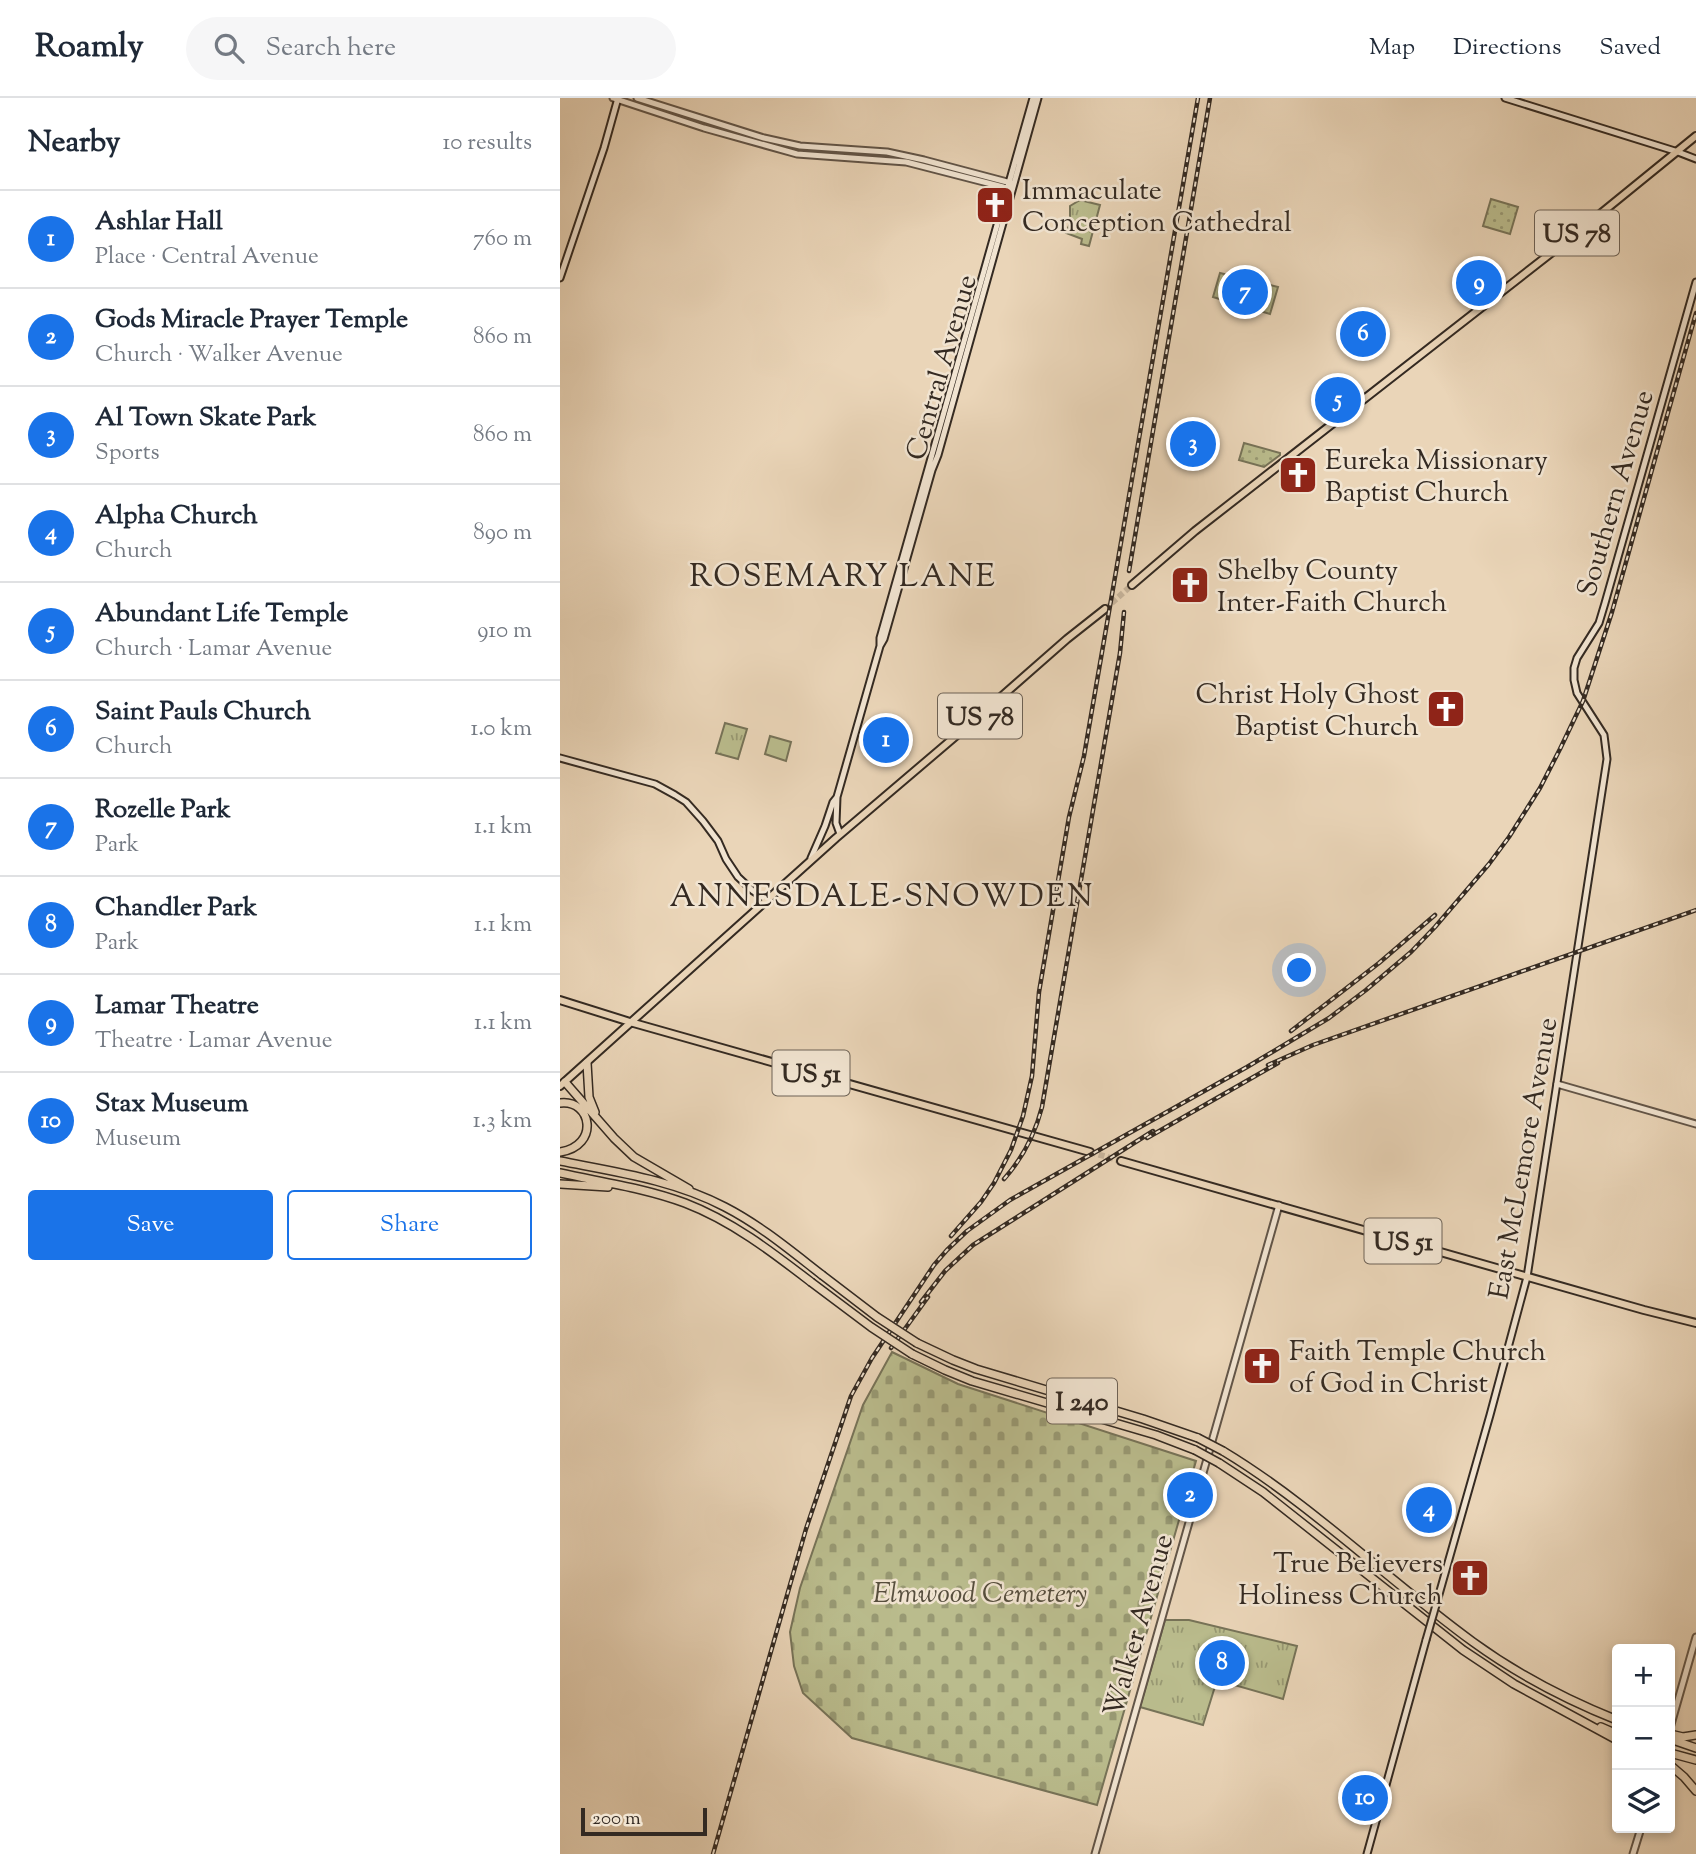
<!DOCTYPE html>
<meta charset="utf-8">
<style>
:root{--surface:#fff;--page:#f6f6f7;--text:#1f2937;--muted:#747a83;--line:#e0e1e3;--accent:#1a73e8}
body{margin:0;font-family:"Sorts Mill Goudy",serif;background:var(--page);color:var(--text)}
.controls{position:absolute;right:21px;bottom:21px;display:grid;overflow:hidden;border-radius:7px;box-shadow:0 4px 10px #0003}
.controls button{width:63px;height:63px;display:grid;place-items:center;padding:0;border:0;border-bottom:2px solid var(--line);background:var(--surface);color:var(--text);font:35px sans-serif}
.scale{position:absolute;left:21px;bottom:18px;width:126px;box-sizing:border-box;padding-left:7px;border:4px solid #342a22;border-top:0;font-size:19px;line-height:24px;white-space:nowrap;color:#342a22;-webkit-text-stroke:5px #f1e4d1;paint-order:stroke}
.you{position:absolute;left:740px;top:873px;width:24px;height:24px;margin:-18px;border:5px solid #fff;border-radius:50%;background:#1a73e8;box-shadow:0 0 0 10px #1a73e833}
.badge{display:grid;place-items:center;width:46px;height:46px;border-radius:50%;background:var(--accent);color:#fff;font-size:23px;font-weight:700}
.pin{position:absolute;translate:-50% -50%;border:4px solid #fff;box-shadow:0 2px 7px #0006}
.list{margin:0;padding:0;list-style:none}
h2{display:flex;justify-content:space-between;align-items:center;height:91px;margin:0;padding:0 28px;font-size:30px}
h2 small{font-size:23px;font-weight:400;color:var(--muted)}
.list li{display:grid;grid-template-columns:46px 1fr auto;gap:21px;align-items:center;box-sizing:border-box;height:98px;padding:0 28px;border-top:2px solid var(--line)}
.list b{display:block;font-size:26px;white-space:nowrap}
.list p{margin:0;font-size:23px;white-space:nowrap;color:var(--muted)}
.list em{font-size:23px;font-style:normal;color:var(--muted)}
.actions{display:flex;gap:14px;padding:21px 28px}
.actions a{flex:1;padding:16px 0;border:2px solid var(--accent);border-radius:7px;text-align:center;font-size:24px;color:var(--accent)}
.actions .main{background:var(--accent);color:#fff}
.icon{flex:none;width:38px;height:38px;fill:none;stroke:currentColor;stroke-width:2;stroke-linecap:round;stroke-linejoin:round}
.map{position:relative;flex:none;width:1136px;height:1756px;overflow:hidden}
header{display:flex;align-items:center;gap:42px;box-sizing:border-box;height:98px;padding:0 35px;background:var(--surface);border-bottom:2px solid var(--line)}
header strong{font-size:33px}
nav{display:flex;gap:38px;margin-inline-start:auto;font-size:24px}
.search{width:490px;height:63px;background:var(--page);display:flex;align-items:center;gap:18px;box-sizing:border-box;padding:0 24px;border-radius:38px;color:var(--muted);font-size:26px}
main{display:flex}
aside{flex:1;background:var(--surface)}
.map>svg:first-child{display:block}
.grass{fill:url(#grass-dots);stroke:#777358;stroke-width:2}
.cemetery{fill:url(#cemetery-stones);stroke:#777358;stroke-width:2}
.park{fill:url(#park-tufts);stroke:#777358;stroke-width:2}
.pitch{fill:#babc8d;stroke:#777358;stroke-width:2}
.lines{fill:none;stroke-linecap:round;stroke-linejoin:round}
.primary-tunnel{stroke:#c6b39a;stroke-width:6;stroke-dasharray:6 3;stroke-linecap:butt}
.tertiary-casing{stroke:#625548;stroke-width:9}
.secondary-casing{stroke:#342a22;stroke-width:9}
.primary-casing{stroke:#342a22;stroke-width:10}
.motorway-casing{stroke:#342a22;stroke-width:10}
.tertiary{stroke:#f1e4d1;stroke-width:5}
.secondary{stroke:#f1e4d1;stroke-width:5}
.primary{stroke:#ead5b8;stroke-width:6}
.motorway{stroke:#ead5b8;stroke-width:7}
.rail-casing{stroke:#342a22;stroke-width:4.5}
.rail{stroke:#f1e4d1;stroke-width:2;stroke-dasharray:5;stroke-linecap:butt}
.secondary-bridge-casing{stroke:#342a22;stroke-width:9;stroke-linecap:butt}
.motorway-bridge-casing{stroke:#342a22;stroke-width:10;stroke-linecap:butt}
.secondary-bridge{stroke:#f1e4d1;stroke-width:5}
.motorway-bridge{stroke:#ead5b8;stroke-width:7}
.labels{text-anchor:middle;stroke-width:5;stroke-linejoin:round;paint-order:stroke}
.shield{fill:#f1e4d1;stroke:#6d6256;stroke-width:2}
.shield-label{font-size:26px;font-weight:bold;fill:#342a22}
.poi-label{font-size:28px;fill:#342a22;stroke:#f1e4d1;text-anchor:start}
.street-label{font-size:28px;fill:#342a22;stroke:#f1e4d1}
.park-label{font-size:28px;font-style:italic;fill:#564e3d;stroke:#f1e4d1}
.quarter-label{font-size:32px;letter-spacing:2px;fill:#342a22;stroke:#f1e4d1}
</style>
<header>
<strong>Roamly</strong>
<div class="search"><svg class="icon" aria-label="search" viewBox="0 0 24 24"><circle cx="10" cy="10" r="6"/><path d="M15 15l6 6"/></svg>Search here</div>
<nav><a>Map</a><a>Directions</a><a>Saved</a></nav>
</header>
<main>
<aside>
<h2>Nearby<small>10 results</small></h2>
<ul class="list">
<li><span class="badge">1</span><div><b>Ashlar Hall</b><p>Place · Central Avenue</p></div><em>760 m</em></li>
<li><span class="badge">2</span><div><b>Gods Miracle Prayer Temple</b><p>Church · Walker Avenue</p></div><em>860 m</em></li>
<li><span class="badge">3</span><div><b>Al Town Skate Park</b><p>Sports</p></div><em>860 m</em></li>
<li><span class="badge">4</span><div><b>Alpha Church</b><p>Church</p></div><em>890 m</em></li>
<li><span class="badge">5</span><div><b>Abundant Life Temple</b><p>Church · Lamar Avenue</p></div><em>910 m</em></li>
<li><span class="badge">6</span><div><b>Saint Pauls Church</b><p>Church</p></div><em>1.0 km</em></li>
<li><span class="badge">7</span><div><b>Rozelle Park</b><p>Park</p></div><em>1.1 km</em></li>
<li><span class="badge">8</span><div><b>Chandler Park</b><p>Park</p></div><em>1.1 km</em></li>
<li><span class="badge">9</span><div><b>Lamar Theatre</b><p>Theatre · Lamar Avenue</p></div><em>1.1 km</em></li>
<li><span class="badge">10</span><div><b>Stax Museum</b><p>Museum</p></div><em>1.3 km</em></li>
</ul>
<div class="actions"><a class="main">Save</a><a>Share</a></div>
</aside>
<div class="map">
<svg width="1136" height="1756" viewBox="0 0 1136 1756">
<defs>
<pattern id="grass-dots" width="8" height="8" patternUnits="userSpaceOnUse" patternTransform="scale(1.75)"><rect width="8" height="8" fill="#babc8d"/><path d="M2 2h.1M6 6h.1" fill="none" stroke="#989973" stroke-width="1.8" stroke-linecap="round"/></pattern>
<pattern id="cemetery-stones" width="16" height="16" patternUnits="userSpaceOnUse" patternTransform="scale(1.75)"><rect width="16" height="16" fill="#babc8d"/><path d="M2 7V4a2 2 0 0 1 4 0v3zM10 15v-3a2 2 0 0 1 4 0v3z" fill="#989973"/></pattern>
<pattern id="park-tufts" width="24" height="20" patternUnits="userSpaceOnUse" patternTransform="scale(1.75)"><rect width="24" height="20" fill="#babc8d"/><path d="M3 7l-1-3M5 7V3M7 7l1-3M15 17l-1-3M17 17v-4M19 17l1-3" fill="none" stroke="#989973"/></pattern>
</defs>
<rect width="100%" height="100%" fill="#ead5b8"/>
<filter id="stains"><feTurbulence type="fractalNoise" baseFrequency=".00286" numOctaves="4"/><feColorMatrix values="0 0 0 0 .2 0 0 0 0 .09 0 0 0 0 .02 0 0 0 .5 -.17"/></filter>
<radialGradient id="worn" r=".72"><stop offset=".6" stop-color="#630" stop-opacity="0"/><stop offset="1" stop-color="#630" stop-opacity=".3"/></radialGradient>
<path class="grass" d="M931 101 958 109 950 136 923 128Z
M684 345 720 355V357L704 369 679 362Z"/>
<path class="cemetery" d="M332 1254 398 1286 636 1363 537 1707 292 1640 243 1595 234 1568 230 1534 240 1490 303 1307Z"/>
<path class="park" d="M520 102 540 107 529 148 521 146 522 141 506 135 510 125V108Z
M660 175 718 189 710 216 653 199Z
M165 625 187 631 178 661 156 655Z
M605 1522H629L737 1548 723 1601 657 1582 643 1627 580 1609Z"/>
<path class="pitch" d="M627 329 646 334 639 357 621 352Z
M210 638 231 644 226 663 205 656Z"/>
<g class="lines">
<path class="primary-tunnel" d="M545 511 572 487
M530 1054 561 1063"/>
<g class="tertiary-casing">
<path id="tertiary" d="M53 0 144 30 237 56 346 64 447 90 451 88
M77 0 204 40 240 48 327 54 364 62 451 85
M997 986 1136 1026
M1110 1630 1136 1539
M535 1756 719 1107
M1073 1756 1081 1730"/>
</g>
<g class="secondary-casing">
<path id="secondary" d="M945 0 1118 54 1136 61
M0 180 44 50 58 0
M320 548V540L473 0
M0 660 95 686 115 697 126 704 143 723 158 743 166 761 178 779 193 793 207 802
M280 736 276 725 277 699 320 548 324 541 372 372 378 357 478 0
M251 760 265 728 273 704 277 699
M876 1507 930 1317 967 1179 1047 661 1044 637 1017 595 1014 582V570L1017 560 1039 525 1045 505 1136 184
M807 1756 866 1542"/>
</g>
<g class="primary-casing">
<path id="primary" d="M572 487 635 433 1018 134 1136 38
M0 902 70 924 530 1054
M0 988 276 740 417 620 507 541 545 511
M561 1063 1084 1212 1136 1225"/>
</g>
<g class="motorway-casing">
<path id="motorway" d="M27 965 29 999 35 1014
M5 984 54 1040 74 1059 129 1091
M0 1005C32 1001 40 1048 0 1054
M0 1063C56 1074 114 1082 165 1109 200 1127 231 1153 262 1177
M0 1075C41 1084 85 1090 125 1105 172 1123 212 1154 251 1184
M0 1086 48 1089
M357 1245 393 1262 416 1271 583 1321 638 1340
M352 1256 385 1272 412 1283 596 1337 635 1352
M663 1353C751 1406 829 1483 913 1544 957 1576 1007 1602 1057 1622
M659 1365 703 1394 903 1552 954 1586 1057 1642
M1041 1629 1057 1636
M1110 1636 1123 1639 1136 1637
M1110 1641 1136 1650
M1110 1655 1136 1662
M1110 1667 1124 1679 1136 1693"/>
</g>
<use href="#tertiary" class="tertiary"/>
<use href="#secondary" class="secondary"/>
<use href="#primary" class="primary"/>
<use href="#motorway" class="motorway"/>
<g class="rail-casing">
<path id="rail" d="M569 473 650 0
M731 933 819 865 875 817
M708 967 753 947 1136 812
M587 1040 718 965
M444 1081C462 1061 475 1036 482 1009L560 555 564 514
M391 1138 421 1104 434 1085 451 1052 463 1018 472 978 479 894 509 719 524 658 638 0
M361 1204 385 1173 413 1147 593 1033
M331 1250 368 1199
M153 1756 246 1431 291 1298 312 1260 374 1167 387 1152 407 1133 450 1102 687 969 769 920 806 892 851 854 875 829 929 766 949 739 980 690 1000 651 1023 603 1052 514 1136 215"/>
</g>
<use href="#rail" class="rail"/>
<g class="secondary-bridge-casing">
<path id="secondary-bridge" d="M866 1542 876 1507"/>
</g>
<g class="motorway-bridge-casing">
<path id="motorway-bridge" d="M262 1177 317 1219 357 1245
M251 1184 311 1229 352 1256
M638 1340 663 1353
M635 1352 659 1365"/>
</g>
<use href="#secondary-bridge" class="secondary-bridge"/>
<use href="#motorway-bridge" class="motorway-bridge"/>
</g>
<defs>
<g id="church-square" transform="scale(2.0125)"><rect x="-9" y="-9" width="18" height="18" rx="4" fill="#8f2418" stroke="#f1e4d1"/><path d="M-1.2-6h2.4v3.5h3.3v2.4h-3.3V6h-2.4V-.1h-3.3v-2.4h3.3Z" fill="#fff"/></g>
</defs>
<g fill-rule="evenodd">
<use href="#church-square" x="435" y="107"/>
<use href="#church-square" x="738" y="377"/>
<use href="#church-square" x="630" y="487"/>
<use href="#church-square" x="886" y="611"/>
<use href="#church-square" x="702" y="1268"/>
<use href="#church-square" x="910" y="1480"/>
</g>
<g class="labels">
<g class="shield">
<rect x="975" y="112.5" width="84" height="45" rx="5"/>
<rect x="378" y="595.5" width="84" height="45" rx="5"/>
<rect x="212.5" y="952.5" width="77" height="45" rx="5"/>
<rect x="804.5" y="1120.5" width="77" height="45" rx="5"/>
<rect x="487" y="1280.5" width="70" height="45" rx="5"/>
</g>
<g class="shield-label">
<text x="1017" y="144">US 78</text>
<text x="420" y="627">US 78</text>
<text x="251" y="984">US 51</text>
<text x="843" y="1152">US 51</text>
<text x="522" y="1312">I 240</text>
</g>
<g class="poi-label">
<text x="462" y="101">Immaculate<tspan x="462" dy="32">Conception Cathedral</tspan></text>
<text x="765" y="371">Eureka Missionary<tspan x="765" dy="32">Baptist Church</tspan></text>
<text x="657" y="481">Shelby County<tspan x="657" dy="32">Inter-Faith Church</tspan></text>
<text x="859" y="605" text-anchor="end">Christ Holy Ghost<tspan x="859" dy="32">Baptist Church</tspan></text>
<text x="729" y="1262">Faith Temple Church<tspan x="729" dy="32">of God in Christ</tspan></text>
<text x="883" y="1474" text-anchor="end">True Believers<tspan x="883" dy="32">Holiness Church</tspan></text>
</g>
<g class="street-label">
<text transform="translate(380 269) rotate(-74)" y="10">Central Avenue</text>
<text transform="translate(1054 395) rotate(-74)" y="10">Southern Avenue</text>
<text transform="translate(962 1060) rotate(-80)" y="10">East McLemore Avenue</text>
<text transform="translate(577 1527) rotate(-74)" y="10">Walker Avenue</text>
</g>
<g class="park-label">
<text x="420" y="1504">Elmwood Cemetery</text>
</g>
<g class="quarter-label">
<text x="283" y="488">ROSEMARY LANE</text>
<text x="322" y="808">ANNESDALE-SNOWDEN</text>
</g>
</g>
<rect width="100%" height="100%" filter="url(#stains)"/>
<rect width="100%" height="100%" fill="url(#worn)"/>
</svg>
<div class="controls">
<button>+</button>
<button>−</button>
<button><svg class="icon" aria-label="layers" viewBox="0 0 24 24"><path d="M12 4l9 5-9 5-9-5zM3 14l9 5 9-5"/></svg></button>
</div>
<div class="scale">200 m</div>
<div class="you"></div>
<div class="pin badge" style="left:326px;top:642px">1</div>
<div class="pin badge" style="left:630px;top:1397px">2</div>
<div class="pin badge" style="left:633px;top:346px">3</div>
<div class="pin badge" style="left:869px;top:1412px">4</div>
<div class="pin badge" style="left:778px;top:302px">5</div>
<div class="pin badge" style="left:803px;top:236px">6</div>
<div class="pin badge" style="left:685px;top:194px">7</div>
<div class="pin badge" style="left:662px;top:1565px">8</div>
<div class="pin badge" style="left:919px;top:185px">9</div>
<div class="pin badge" style="left:805px;top:1700px">10</div>
</div>
</main>
